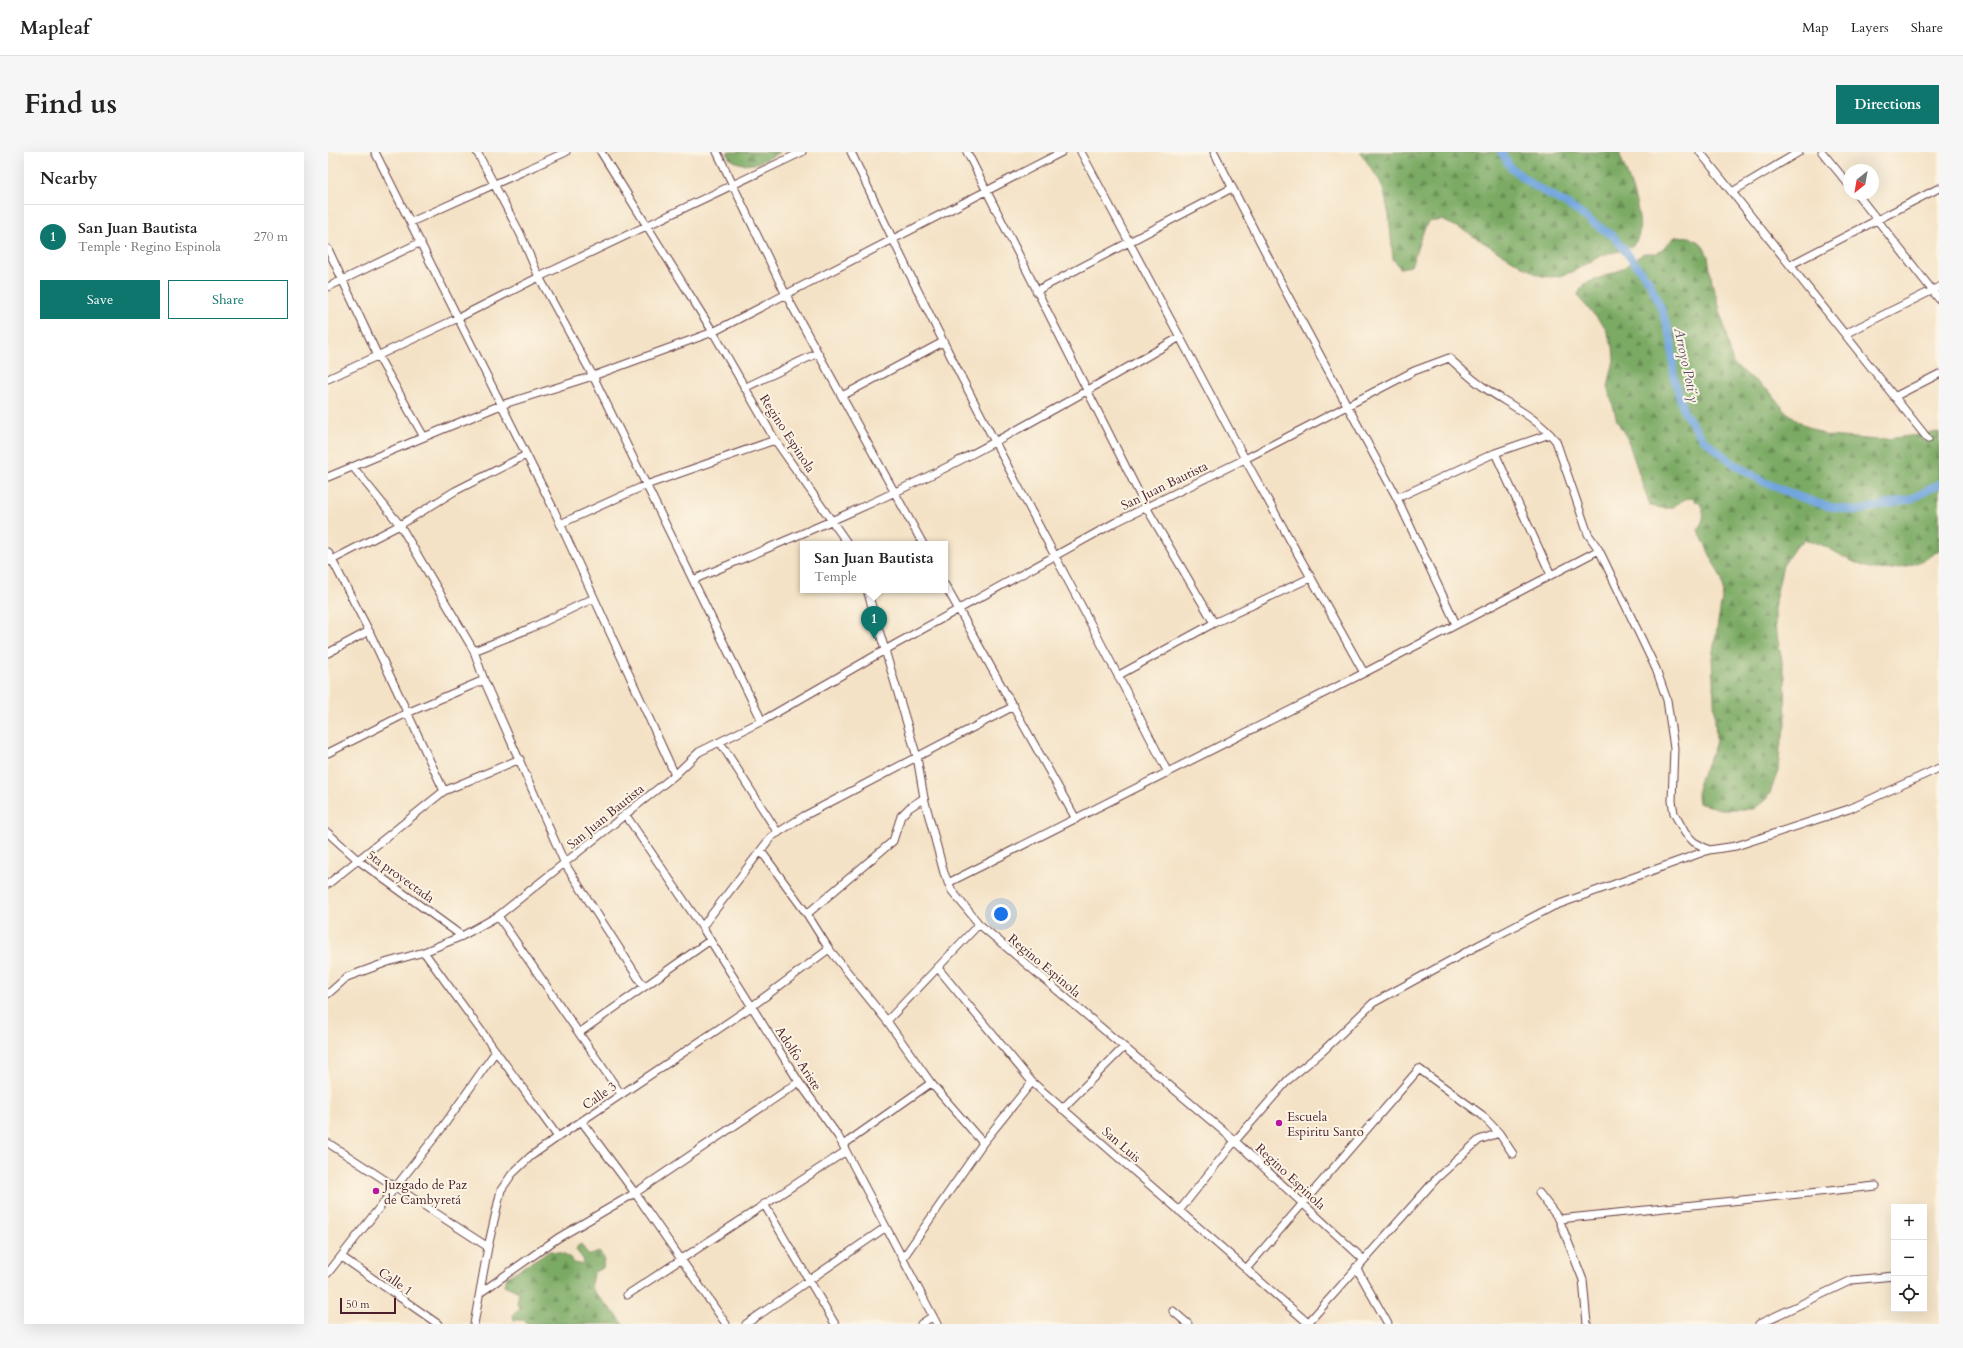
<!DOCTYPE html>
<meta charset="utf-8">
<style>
:root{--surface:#fff;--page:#f6f6f6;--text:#222;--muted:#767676;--line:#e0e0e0;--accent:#0f766e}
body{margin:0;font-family:Cardo,serif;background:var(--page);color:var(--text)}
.controls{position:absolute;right:12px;bottom:12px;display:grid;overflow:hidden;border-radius:0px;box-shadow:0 4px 16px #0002}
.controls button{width:36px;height:36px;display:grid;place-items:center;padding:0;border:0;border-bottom:1px solid var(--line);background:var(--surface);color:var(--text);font:20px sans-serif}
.compass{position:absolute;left:1515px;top:12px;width:36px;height:36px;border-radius:50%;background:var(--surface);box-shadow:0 4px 16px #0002;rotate:211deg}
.scale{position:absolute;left:12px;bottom:10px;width:56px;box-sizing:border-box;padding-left:4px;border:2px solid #4a1f2b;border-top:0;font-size:11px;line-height:14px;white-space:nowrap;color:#4a1f2b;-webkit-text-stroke:3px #fcf5e5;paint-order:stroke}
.you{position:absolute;left:673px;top:762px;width:14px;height:14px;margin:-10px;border:3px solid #fff;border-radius:50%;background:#1a73e8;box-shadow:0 0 0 6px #1a73e833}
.badge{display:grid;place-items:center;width:26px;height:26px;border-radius:50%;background:var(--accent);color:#fff;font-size:13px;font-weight:700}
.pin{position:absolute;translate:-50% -33px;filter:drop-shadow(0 1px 2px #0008)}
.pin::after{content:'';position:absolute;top:21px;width:14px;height:12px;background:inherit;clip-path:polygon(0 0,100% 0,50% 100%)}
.popup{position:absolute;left:472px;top:389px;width:148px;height:52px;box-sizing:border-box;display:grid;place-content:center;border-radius:0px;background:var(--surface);filter:drop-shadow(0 1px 3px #0005);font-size:13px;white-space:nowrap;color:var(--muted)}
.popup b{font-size:15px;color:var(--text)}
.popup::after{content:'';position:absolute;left:50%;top:100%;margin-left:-8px;border:8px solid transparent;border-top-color:var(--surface)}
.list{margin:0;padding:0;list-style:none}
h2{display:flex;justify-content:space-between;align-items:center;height:52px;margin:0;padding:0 16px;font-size:17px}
h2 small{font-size:13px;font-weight:400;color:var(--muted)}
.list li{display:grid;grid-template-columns:26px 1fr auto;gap:12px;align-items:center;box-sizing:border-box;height:64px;padding:0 16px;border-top:1px solid var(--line)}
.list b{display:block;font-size:15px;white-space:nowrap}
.list p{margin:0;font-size:13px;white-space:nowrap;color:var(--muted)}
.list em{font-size:13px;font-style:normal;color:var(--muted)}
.actions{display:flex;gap:8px;padding:12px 16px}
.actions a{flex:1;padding:9px 0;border:1px solid var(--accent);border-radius:0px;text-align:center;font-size:14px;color:var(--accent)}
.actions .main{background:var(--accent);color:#fff}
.icon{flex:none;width:22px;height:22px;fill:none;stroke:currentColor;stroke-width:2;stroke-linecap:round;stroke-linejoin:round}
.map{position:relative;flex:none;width:1611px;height:1172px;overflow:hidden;border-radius:0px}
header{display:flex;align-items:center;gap:24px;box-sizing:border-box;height:56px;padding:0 20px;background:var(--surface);border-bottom:1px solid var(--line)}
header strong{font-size:19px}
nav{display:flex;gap:22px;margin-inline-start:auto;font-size:14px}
.intro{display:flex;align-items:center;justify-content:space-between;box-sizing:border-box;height:96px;padding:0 24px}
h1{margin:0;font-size:28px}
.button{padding:10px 18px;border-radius:0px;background:var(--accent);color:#fff;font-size:14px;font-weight:700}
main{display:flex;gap:24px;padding:0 24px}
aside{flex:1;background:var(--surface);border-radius:0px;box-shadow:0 4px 16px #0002}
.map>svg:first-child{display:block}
.forest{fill:url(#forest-firs);stroke:#626447}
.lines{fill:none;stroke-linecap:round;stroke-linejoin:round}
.canal{stroke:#71a5de;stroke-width:8}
.street-casing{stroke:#643c42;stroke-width:9}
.street{stroke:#fff;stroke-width:7}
.poi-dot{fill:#b5179e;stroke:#fcf5e5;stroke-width:1.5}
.labels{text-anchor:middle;stroke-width:4;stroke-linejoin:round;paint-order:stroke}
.street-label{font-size:13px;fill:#4a1f2b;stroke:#fcf5e5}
.poi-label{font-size:13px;fill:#4a1f2b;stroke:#fcf5e5;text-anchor:start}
.water-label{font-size:14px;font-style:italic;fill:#584e6a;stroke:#fcf5e5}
</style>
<header>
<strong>Mapleaf</strong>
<nav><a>Map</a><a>Layers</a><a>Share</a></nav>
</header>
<div class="intro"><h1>Find us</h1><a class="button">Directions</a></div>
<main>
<aside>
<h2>Nearby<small></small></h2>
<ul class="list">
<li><span class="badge">1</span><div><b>San Juan Bautista</b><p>Temple · Regino Espinola</p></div><em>270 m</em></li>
</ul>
<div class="actions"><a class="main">Save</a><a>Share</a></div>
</aside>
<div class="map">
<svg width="1611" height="1172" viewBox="0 0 1611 1172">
<defs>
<pattern id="forest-firs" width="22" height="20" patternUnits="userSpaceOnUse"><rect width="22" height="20" fill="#7aaa63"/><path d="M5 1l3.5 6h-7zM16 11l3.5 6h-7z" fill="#668a52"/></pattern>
</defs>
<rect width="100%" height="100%" fill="#fcf5e5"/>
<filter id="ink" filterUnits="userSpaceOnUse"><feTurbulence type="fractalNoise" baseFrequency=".025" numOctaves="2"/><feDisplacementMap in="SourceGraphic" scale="8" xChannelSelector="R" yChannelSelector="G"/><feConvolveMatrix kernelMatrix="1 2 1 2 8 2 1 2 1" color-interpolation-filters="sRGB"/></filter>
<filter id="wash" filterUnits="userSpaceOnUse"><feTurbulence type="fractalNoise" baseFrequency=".012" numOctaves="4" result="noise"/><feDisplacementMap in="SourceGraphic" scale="16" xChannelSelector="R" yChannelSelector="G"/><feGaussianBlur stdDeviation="0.9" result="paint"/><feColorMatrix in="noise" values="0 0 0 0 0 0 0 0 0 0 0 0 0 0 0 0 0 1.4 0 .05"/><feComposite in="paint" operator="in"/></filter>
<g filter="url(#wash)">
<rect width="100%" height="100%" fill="#f4e2c6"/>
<path class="forest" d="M399 0H452C433 10 420 19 401 6Z
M1032 0H1291C1297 19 1324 78 1305 93 1296 99 1286 100 1276 103 1271 104 1267 107 1262 110 1245 120 1228 130 1208 122L1135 78 1114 68 1100 70C1092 84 1089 99 1083 114L1072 116 1065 107 1061 63 1056 40 1052 29Z
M1348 84 1362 85 1374 92 1380 104 1384 131 1392 157 1405 212 1442 240 1457 259 1478 274 1499 284 1551 288 1611 280V398C1589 415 1556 424 1530 412 1511 404 1497 391 1477 388L1468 394 1455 413 1447 449V473L1457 525 1458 574 1452 596 1450 619 1442 641 1436 650 1425 657H1392L1370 651C1365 627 1384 610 1388 588L1384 506 1395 440 1394 428 1370 378C1376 368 1378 361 1371 350L1367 349 1364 346C1355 346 1352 351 1344 355 1338 358 1329 355 1322 354L1299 286 1289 269 1280 235 1286 208 1285 195 1277 175 1252 147 1250 142 1256 132 1292 118 1316 101H1330Z
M253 1092 260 1103H263L271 1100 276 1106 275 1116 266 1120C265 1124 263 1129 263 1133 263 1141 290 1161 295 1172H200L195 1168H186L185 1163 191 1157 189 1151 191 1140 176 1133 179 1125 221 1099C232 1099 241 1102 246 1111L254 1112 255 1107 248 1098 250 1093Z"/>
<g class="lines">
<path class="canal" d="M1173 0 1183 16 1205 33 1240 53 1286 85 1321 129 1333 156 1343 187 1346 226 1356 260 1374 286 1406 312 1436 330 1469 344 1498 354 1528 359 1583 347 1611 332"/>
</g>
</g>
<g filter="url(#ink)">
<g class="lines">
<g class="street-casing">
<path id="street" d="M47 0 226 358 347 623
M149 0 192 81 211 125 265 224 434 569
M273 0 385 180 447 288 520 392
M389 0 458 143 595 392
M523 0C553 63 583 126 615 189 688 334 767 476 840 621
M639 0 818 355 886 471
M753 0 917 307 1036 521
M886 0 958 140 1069 346 1128 472
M1372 0 1600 287
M1494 0 1521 33
M1404 40 1471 0
M1529 42 1611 147
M83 70 238 0
M0 97 50 204 96 285
M1462 113 1611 36
M0 135 93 90
M708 139 904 36
M1517 182 1611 135
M0 227 130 166 211 125 474 0
M416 236 490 201
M514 244 615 190
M1566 245 1611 222
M1167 301 1223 423
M25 315 72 373 146 499 156 528 237 712 316 835
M0 325 173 253 265 224 385 180 734 0
M1069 346 1167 301 1222 282
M232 372 318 333 447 288
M0 400 41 479 116 639
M0 410 72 373 127 339 198 303
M365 428C449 392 535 357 617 316 697 275 775 230 852 185
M617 433 748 667
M539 438 589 605 596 646 616 721 624 739 651 772 907 989 1035 1107
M146 499 203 476 266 446
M0 501 41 479
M791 523 886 471 982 426
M392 590 450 681
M0 601 79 561 156 528
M297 662 374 775 471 930 510 984 609 1172
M0 681 31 709 134 784
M433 699 479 762 501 797 559 869 603 931 655 991
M620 731 1036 521 1271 398
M0 732 116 639 192 607
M479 762 565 689 573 664 581 656 596 646
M170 764 293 942
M374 775 443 685 476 664 686 554
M96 800 230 985
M609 815 704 930 980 1171
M0 842 19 825 60 810 96 800 134 784 170 764 347 623 371 600 434 569 557 498 788 370 917 307 1086 219 1121 206C1131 215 1142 226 1154 234 1179 252 1208 264 1228 289L1260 382 1271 398 1328 517 1339 548 1346 596 1344 649 1346 661 1357 681 1366 690 1381 698 1408 694 1521 657 1611 616
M559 869 651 772
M251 881 381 789
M734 957 796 895
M254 970 307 1041 398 1172
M0 991 160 1095
M515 993 603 931
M1211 1041 1231 1067 1255 1128 1259 1172
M436 1052 507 1172
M851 1059 907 989 960 928 995 899 1045 851 1149 794 1226 754 1381 698
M1231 1067 1548 1034
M14 1105 110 1172
M575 1106 655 991 704 930
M1028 1115 1060 1172
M918 1117 1091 917 1154 963 1171 981 1185 1002
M0 1121 114 976 168 899
M152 1141 230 1086 307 1041 471 930
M299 1143 518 999
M845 1159 860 1172
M146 1172 160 1095 173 1038 184 1022 203 1004 230 985 423 855 501 797
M418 1172 558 1075
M593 1172 605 1164
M979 1172 1109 1026 1151 988 1171 981
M1431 1172 1524 1128 1566 1124"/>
</g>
<use href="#street" class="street"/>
</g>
</g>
<g class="poi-dot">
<circle cx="951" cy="971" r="4"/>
<circle cx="48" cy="1039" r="4"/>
</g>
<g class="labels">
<g class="street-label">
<text transform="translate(460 281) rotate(57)" y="5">Regino Espinola</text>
<text transform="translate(836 333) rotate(-26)" y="5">San Juan Bautista</text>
<text transform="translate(277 664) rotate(-39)" y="5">San Juan Bautista</text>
<text transform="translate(73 724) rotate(36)" y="5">5ta proyectada</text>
<text transform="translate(717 813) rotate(40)" y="5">Regino Espinola</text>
<text transform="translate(471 906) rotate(57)" y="5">Adolfo Ariste</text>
<text transform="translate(271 943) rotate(-35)" y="5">Calle 3</text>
<text transform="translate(794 992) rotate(41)" y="5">San Luis</text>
<text transform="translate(963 1024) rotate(43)" y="5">Regino Espinola</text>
<text transform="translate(68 1129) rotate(35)" y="5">Calle 1</text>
</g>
<g class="poi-label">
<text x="959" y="969">Escuela<tspan x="959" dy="15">Espiritu Santo</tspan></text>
<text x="56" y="1037">Juzgado de Paz<tspan x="56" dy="15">de Cambyretá</tspan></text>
</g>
<g class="water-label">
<text transform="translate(1359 213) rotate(78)" y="5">Arroyo Poti´y</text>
</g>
</g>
</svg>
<div class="controls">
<button>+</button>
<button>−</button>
<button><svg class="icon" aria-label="locate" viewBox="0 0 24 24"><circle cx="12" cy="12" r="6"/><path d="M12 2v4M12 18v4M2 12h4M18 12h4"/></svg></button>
</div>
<svg class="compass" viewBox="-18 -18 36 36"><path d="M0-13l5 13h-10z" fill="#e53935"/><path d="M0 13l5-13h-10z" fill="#767676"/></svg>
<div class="scale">50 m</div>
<div class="you"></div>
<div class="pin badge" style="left:546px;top:487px">1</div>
<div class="popup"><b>San Juan Bautista</b>Temple</div>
</div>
</main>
